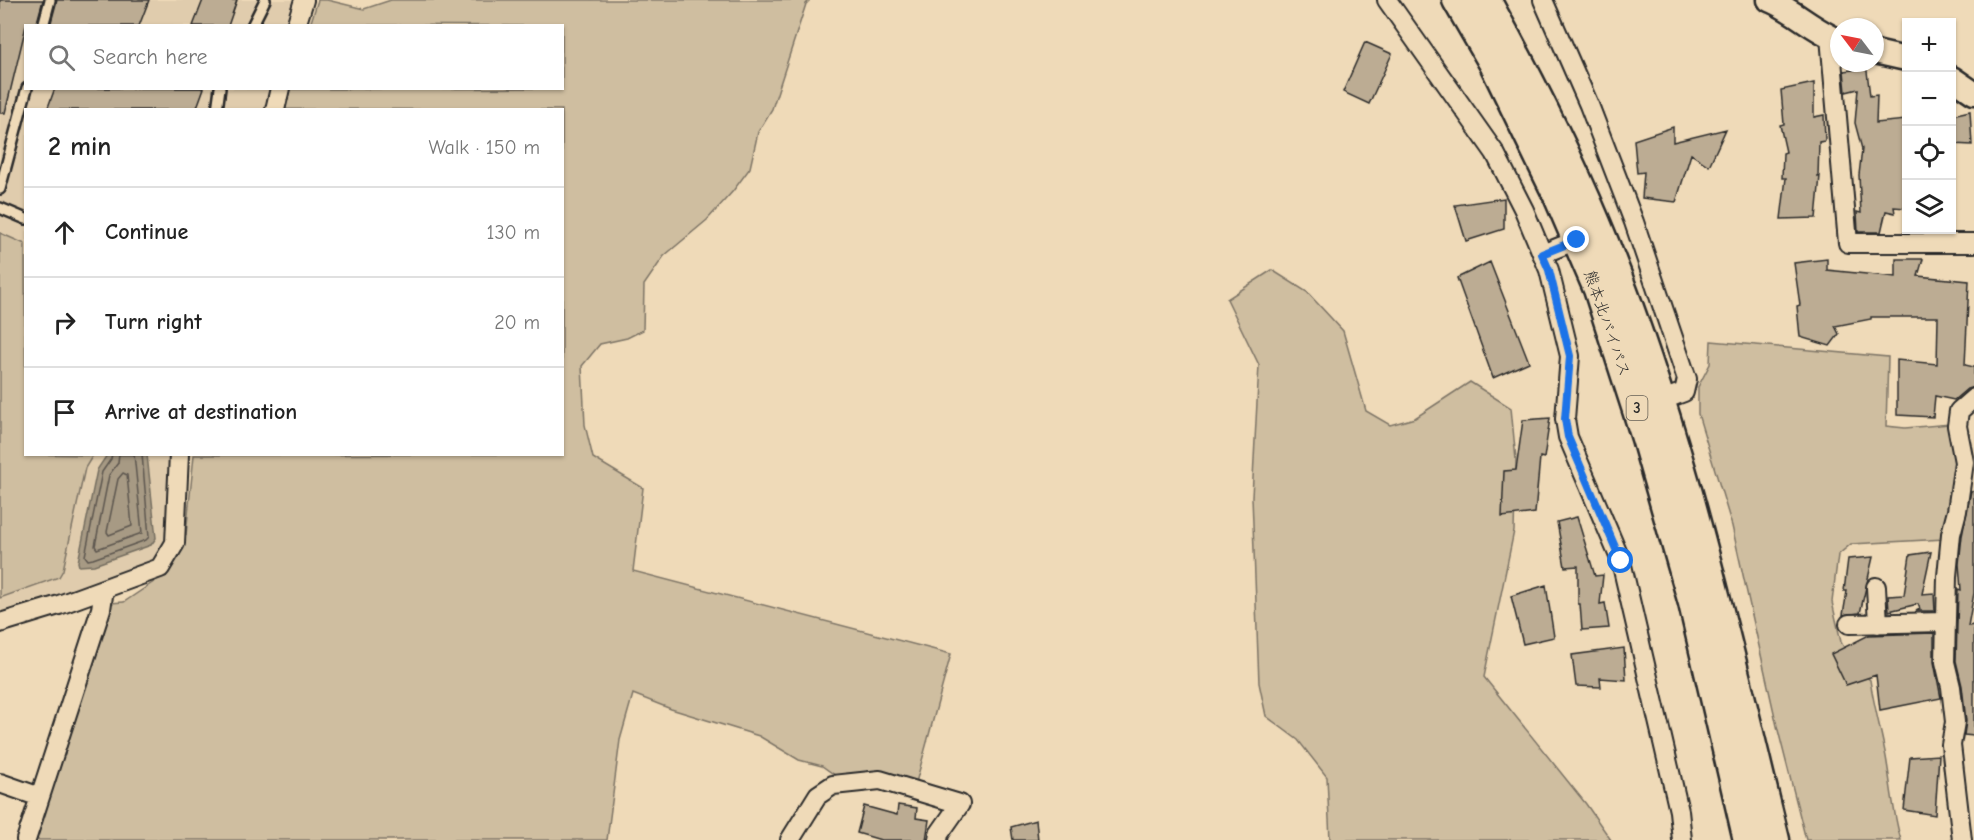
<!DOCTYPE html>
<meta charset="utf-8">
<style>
:root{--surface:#fff;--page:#f6f6f6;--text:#222;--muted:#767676;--line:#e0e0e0}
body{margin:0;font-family:"Comic Neue","Klee One",sans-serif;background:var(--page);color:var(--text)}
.controls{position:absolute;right:18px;top:18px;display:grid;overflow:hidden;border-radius:0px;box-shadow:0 2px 4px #0004}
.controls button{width:54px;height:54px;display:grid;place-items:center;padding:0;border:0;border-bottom:2px solid var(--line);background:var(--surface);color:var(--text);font:30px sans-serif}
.compass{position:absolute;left:1830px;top:18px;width:54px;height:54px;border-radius:50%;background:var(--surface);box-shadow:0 2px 4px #0004;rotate:302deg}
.stop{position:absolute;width:18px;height:18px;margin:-14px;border:4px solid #1a73e8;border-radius:50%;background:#fff}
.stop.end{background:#1a73e8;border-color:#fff;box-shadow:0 2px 6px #0008}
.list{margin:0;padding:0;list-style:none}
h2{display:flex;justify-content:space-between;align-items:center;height:78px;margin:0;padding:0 24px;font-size:26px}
h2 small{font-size:20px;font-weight:400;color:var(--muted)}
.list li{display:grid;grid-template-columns:39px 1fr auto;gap:18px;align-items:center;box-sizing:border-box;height:90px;padding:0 24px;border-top:2px solid var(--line)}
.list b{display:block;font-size:22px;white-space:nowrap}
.list em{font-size:20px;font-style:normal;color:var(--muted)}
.icon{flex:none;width:33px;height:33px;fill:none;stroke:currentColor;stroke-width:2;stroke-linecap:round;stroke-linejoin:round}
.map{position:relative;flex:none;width:1974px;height:840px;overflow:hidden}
.search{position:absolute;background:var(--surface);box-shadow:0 2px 4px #0004;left:24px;top:24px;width:540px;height:66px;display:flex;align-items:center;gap:15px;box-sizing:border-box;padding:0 21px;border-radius:0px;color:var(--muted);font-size:22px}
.panel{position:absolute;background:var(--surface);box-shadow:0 2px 4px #0004;left:24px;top:108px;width:540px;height:348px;border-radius:0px}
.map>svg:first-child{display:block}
.built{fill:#e0ccad}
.green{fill:#cfbea0;stroke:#7d7466;stroke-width:1.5}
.water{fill:#a79a84;stroke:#756e60;stroke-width:1.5}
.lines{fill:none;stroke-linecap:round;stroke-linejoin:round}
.shore{stroke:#5d574f;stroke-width:1.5}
.building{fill:#bcac93;stroke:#2b2b2b;stroke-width:1.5}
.service-casing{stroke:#2b2b2b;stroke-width:14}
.minor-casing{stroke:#2b2b2b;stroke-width:22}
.tertiary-casing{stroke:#2b2b2b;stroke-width:27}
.trunk-casing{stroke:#2b2b2b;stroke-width:33}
.service{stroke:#efdab8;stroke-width:9}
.minor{stroke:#efdab8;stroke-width:18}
.tertiary{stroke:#efdab8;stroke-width:22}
.trunk{stroke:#efdab8;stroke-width:28}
.route{stroke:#1a73e8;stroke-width:8}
.labels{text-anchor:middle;stroke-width:6;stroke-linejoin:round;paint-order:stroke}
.shield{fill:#efdab8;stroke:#666055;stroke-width:1.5}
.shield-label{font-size:15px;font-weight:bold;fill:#2b2b2b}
.street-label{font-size:16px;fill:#2b2b2b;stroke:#efdab8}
</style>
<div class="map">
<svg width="1974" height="840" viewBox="0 0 1974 840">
<rect width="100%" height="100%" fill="#efdab8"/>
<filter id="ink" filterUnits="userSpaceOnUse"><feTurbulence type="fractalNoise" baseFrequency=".0167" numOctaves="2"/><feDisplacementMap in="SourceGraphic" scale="12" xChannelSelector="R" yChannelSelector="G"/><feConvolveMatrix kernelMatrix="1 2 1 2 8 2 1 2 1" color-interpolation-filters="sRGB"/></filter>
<g filter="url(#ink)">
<path class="built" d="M0 0H298L291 25 26 26V88L273 89 268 109 26 110V454L173 455 166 544 163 553 150 565 0 615Z"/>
<path class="green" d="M318 0H327L364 9 391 0H810L806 4 772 109 758 132 750 168 733 191 707 220 664 256 644 285 643 330 627 338 600 344 582 366 585 425 593 458 643 488 633 571 951 654 914 790 846 783 822 766 799 760 759 736 671 709 633 694 620 740 607 840H32L110 603 124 602 167 573 186 535 194 455 562 454V110L282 109 289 89 562 88V26L310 25Z
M0 233 25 244 26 454 93 455 85 468 63 570 59 577 0 598Z
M1272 270 1307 292 1343 331 1366 411 1390 425 1415 418 1470 382 1511 408 1516 460 1514 531 1484 677 1586 804 1611 840H1330L1327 777 1298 740 1266 716 1259 683 1252 497 1259 365 1227 299Z
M1711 341 1888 357 1886 426 1905 428 1950 424 1959 477 1945 539 1851 544 1838 555 1832 602 1841 642 1856 668 1870 680C1874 706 1881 731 1886 757 1891 785 1893 813 1901 840H1806L1777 726 1732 526 1698 414V387L1710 364Z"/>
<path class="water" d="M107 455H147L156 538 151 545 94 565 79 566 78 562 97 470Z"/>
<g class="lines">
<path class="shore" d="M112 454 111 459 102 472 85 556 88 560 93 559 146 540 149 537 142 454
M119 454 118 463 109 475 95 546 97 549 142 533 134 454
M123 473 127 475 132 526 109 535 107 532 118 479Z"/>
</g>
<path class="building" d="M0 0H43L36 26H26L5 113H0Z
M57 0H149L139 26H50Z
M203 0H237L228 26H193Z
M1365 42 1392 54 1369 104 1343 92Z
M1860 63H1866L1870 96 1877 95 1876 123 1906 120V208L1894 207 1895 213 1886 211 1881 232H1858L1857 212 1861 213 1859 175 1862 149 1855 123 1858 89 1846 92 1844 71 1860 69Z
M1814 83V117L1824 115 1825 141 1819 142 1818 177 1820 176 1816 218 1781 219 1786 178H1782L1783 153 1786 152 1780 125 1784 124 1781 90Z
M55 88H204L196 110H47Z
M1970 111 1972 145 1952 144V115Z
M1673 127V142L1726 129 1709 166 1691 154 1676 202 1642 198 1644 172 1637 173 1634 140Z
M1504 198V229L1466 241 1455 205Z
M1827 259V270L1896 277V259H1923L1918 276 1969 281 1965 365 1974 367V387L1967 389 1954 400 1935 396 1933 417 1897 415V360L1937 364 1938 317H1871V319L1835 326 1839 334 1830 346 1800 337 1797 306 1800 305 1794 263Z
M1490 262 1529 362 1493 378 1457 278Z
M1550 418 1544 458 1540 457 1535 513 1502 517 1504 471 1516 470 1523 420Z
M1971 491H1974V593L1968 626 1974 625V736L1964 735 1966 721 1962 686 1956 661 1958 589 1961 590 1959 564 1962 536Z
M1577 517 1595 576 1603 575 1600 604 1605 603 1609 628 1582 630 1580 604H1578V566L1565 567 1557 522Z
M1931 552 1922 594 1934 593 1935 611H1916L1920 609 1918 604 1889 611 1888 596 1904 595 1910 555Z
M1873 557 1860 613 1843 615 1847 591H1844L1848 559Z
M1546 585 1554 637 1523 644 1511 596Z
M1934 633V662L1941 698 1880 710 1876 675 1846 685 1831 654 1869 635Z
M1624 648 1626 680 1600 678 1601 687 1576 686 1572 655Z
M1939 755 1935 815 1904 810 1910 757Z
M898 805 917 808 916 818 929 820 926 840H881L857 833 864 806 897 815Z
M1036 820 1038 840H1013L1011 827Z"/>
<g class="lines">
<g class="service-casing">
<path id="service" d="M43 26 50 0
M252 26 265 0
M217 110 220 88
M0 189 27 88
M0 208 26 219"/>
</g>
<g class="minor-casing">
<path id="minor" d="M1387 0 1495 153 1524 210 1549 270 1570 356 1565 419 1568 437 1621 561 1679 811 1682 840
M1543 0 1589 105 1634 222 1687 379 1684 392 1660 401
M296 26 304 0
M1830 37 1848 243H1974
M275 110 280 88
M1542 254 1577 240
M1876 587 1878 624
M0 623 59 605 160 568 175 543 179 454
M1849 624 1945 622
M0 783 40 797
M26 840 101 609 104 589
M790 840 818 795 833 785 880 780 960 804 939 834 938 840
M1962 840 1951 745 1955 722 1951 687 1945 662 1947 576 1951 534 1957 511 1964 462 1957 426 1959 411 1974 398"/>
</g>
<g class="tertiary-casing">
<path id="tertiary" d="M1769 0C1794 10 1814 31 1839 40
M1875 52 1906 59
M1952 78 1974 93"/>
</g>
<g class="trunk-casing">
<path id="trunk" d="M1457 0 1494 64 1558 196 1598 289 1646 438 1693 603 1748 840
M1486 0C1526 73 1564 147 1596 223 1679 421 1724 633 1775 840"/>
</g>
<use href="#service" class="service"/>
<use href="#minor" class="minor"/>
<use href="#tertiary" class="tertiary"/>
<use href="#trunk" class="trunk"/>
</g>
</g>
<g class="lines" filter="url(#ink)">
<path class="route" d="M1577 240 1542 254 1549 270 1570 356 1565 419 1568 437 1621 561"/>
</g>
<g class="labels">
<rect class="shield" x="1626.5" y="396" width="21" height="24" rx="4.5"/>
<g class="shield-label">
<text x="1637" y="413">3</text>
</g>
<g class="street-label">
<text transform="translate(1608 323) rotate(71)" y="6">熊本北バイパス</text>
</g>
</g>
</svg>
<div class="controls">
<button>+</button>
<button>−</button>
<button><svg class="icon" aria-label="locate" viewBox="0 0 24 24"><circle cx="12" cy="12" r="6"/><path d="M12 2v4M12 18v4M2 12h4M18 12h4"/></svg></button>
<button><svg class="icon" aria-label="layers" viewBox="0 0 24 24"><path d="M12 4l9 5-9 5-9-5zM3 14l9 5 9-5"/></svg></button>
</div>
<svg class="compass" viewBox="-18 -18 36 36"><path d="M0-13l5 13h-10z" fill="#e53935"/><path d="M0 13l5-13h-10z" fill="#767676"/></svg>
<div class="stop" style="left:1621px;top:561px"></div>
<div class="stop end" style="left:1577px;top:240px"></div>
<div class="search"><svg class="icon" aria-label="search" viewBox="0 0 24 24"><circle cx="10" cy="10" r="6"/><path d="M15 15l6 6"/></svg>Search here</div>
<section class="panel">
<h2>2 min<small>Walk · 150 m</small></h2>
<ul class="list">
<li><svg class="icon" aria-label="ahead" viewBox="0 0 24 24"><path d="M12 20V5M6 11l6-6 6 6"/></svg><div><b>Continue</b></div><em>130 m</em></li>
<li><svg class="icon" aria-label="right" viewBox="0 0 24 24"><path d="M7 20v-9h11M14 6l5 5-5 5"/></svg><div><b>Turn right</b></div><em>20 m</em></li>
<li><svg class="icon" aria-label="arrive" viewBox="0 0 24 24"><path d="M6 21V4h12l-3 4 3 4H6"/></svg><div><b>Arrive at destination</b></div></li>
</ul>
</section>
</div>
